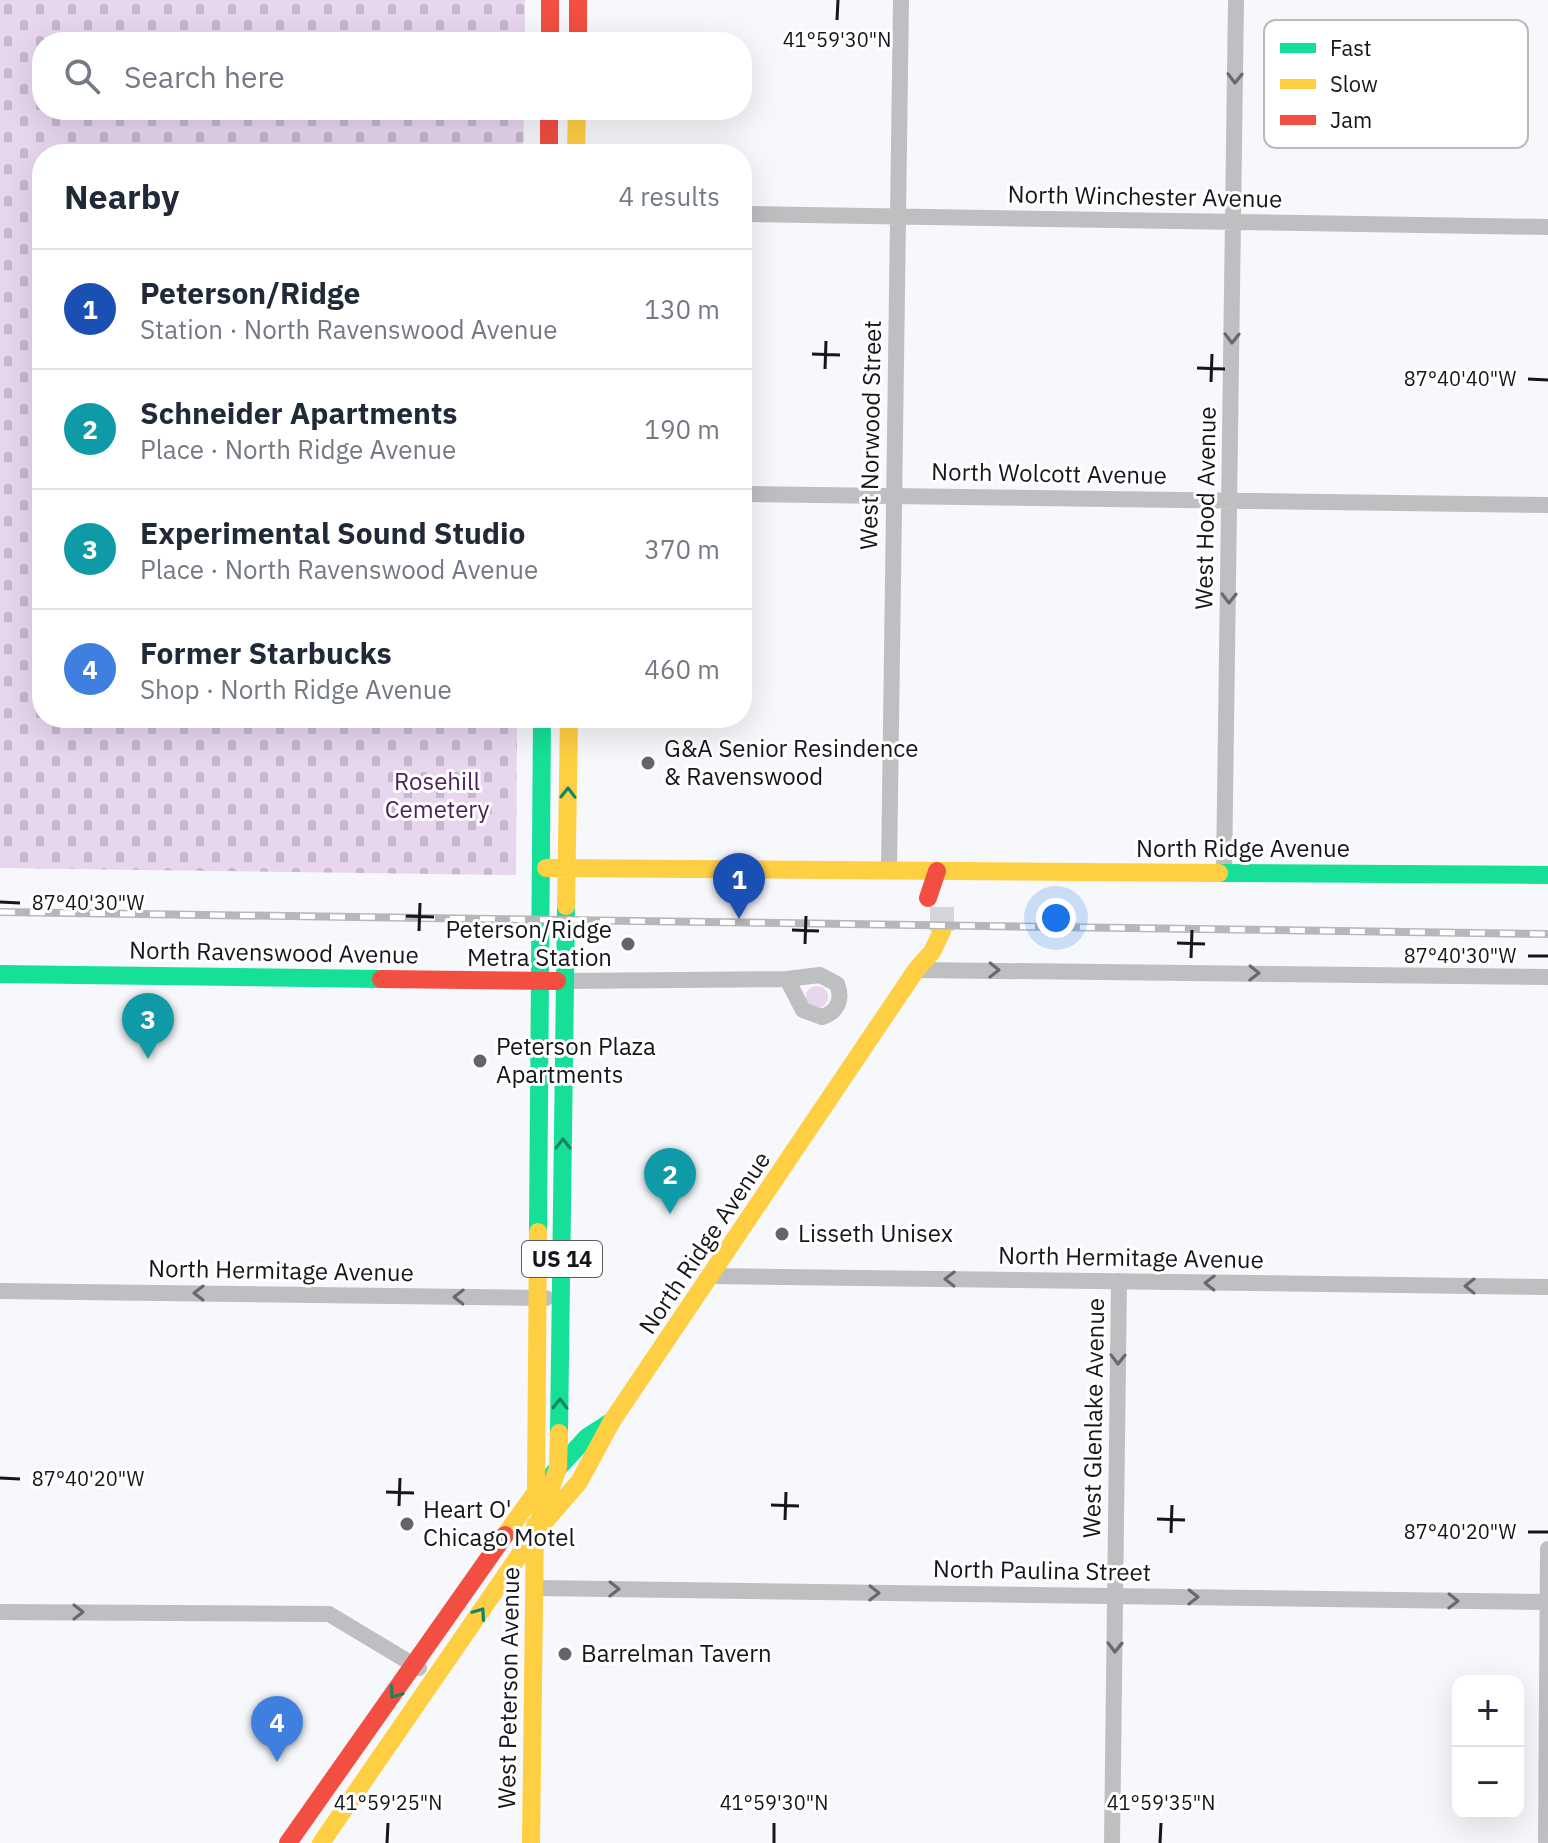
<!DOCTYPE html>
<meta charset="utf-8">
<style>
:root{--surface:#fff;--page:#f2f2f3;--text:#1f2937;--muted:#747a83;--line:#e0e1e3;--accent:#db2777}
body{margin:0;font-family:"IBM Plex Sans",sans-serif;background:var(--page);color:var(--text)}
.controls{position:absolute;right:24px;bottom:24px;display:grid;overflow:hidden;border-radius:16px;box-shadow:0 8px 32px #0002}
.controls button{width:72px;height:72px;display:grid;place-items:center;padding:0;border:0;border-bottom:2px solid var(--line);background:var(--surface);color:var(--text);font:40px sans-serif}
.you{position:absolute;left:1056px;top:918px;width:28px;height:28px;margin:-20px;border:6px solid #fff;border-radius:50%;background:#1a73e8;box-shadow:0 0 0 12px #1a73e833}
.badge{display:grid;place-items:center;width:52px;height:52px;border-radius:50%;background:var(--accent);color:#fff;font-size:26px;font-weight:700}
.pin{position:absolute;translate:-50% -66px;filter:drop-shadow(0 2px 4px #0008)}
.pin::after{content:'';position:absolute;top:42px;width:28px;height:24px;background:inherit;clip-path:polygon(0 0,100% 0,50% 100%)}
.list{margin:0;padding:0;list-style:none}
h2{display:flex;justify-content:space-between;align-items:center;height:104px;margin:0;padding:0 32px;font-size:34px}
h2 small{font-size:26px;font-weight:400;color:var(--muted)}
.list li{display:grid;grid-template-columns:52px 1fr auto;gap:24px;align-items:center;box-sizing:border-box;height:120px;padding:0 32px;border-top:2px solid var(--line)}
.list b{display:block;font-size:30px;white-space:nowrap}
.list p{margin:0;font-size:26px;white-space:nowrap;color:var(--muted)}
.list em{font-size:26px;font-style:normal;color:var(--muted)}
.icon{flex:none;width:44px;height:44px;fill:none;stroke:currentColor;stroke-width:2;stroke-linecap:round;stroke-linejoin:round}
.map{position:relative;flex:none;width:1548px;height:1843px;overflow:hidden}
.search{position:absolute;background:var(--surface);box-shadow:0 8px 32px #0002;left:32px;top:32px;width:720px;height:88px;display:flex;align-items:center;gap:20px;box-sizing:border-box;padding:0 28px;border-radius:32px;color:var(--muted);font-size:30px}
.panel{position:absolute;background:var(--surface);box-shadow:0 8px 32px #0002;left:32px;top:144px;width:720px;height:584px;border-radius:32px}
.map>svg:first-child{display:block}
.grass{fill:url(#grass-tufts)}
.cemetery{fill:url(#cemetery-stones)}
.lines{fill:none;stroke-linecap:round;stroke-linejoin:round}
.secondary-tunnel{stroke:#d5d6d9;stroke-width:24;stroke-dasharray:24 12;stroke-linecap:butt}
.street{stroke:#bdbfc1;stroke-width:16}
.fast{stroke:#16e098;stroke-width:18}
.slow{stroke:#ffcf43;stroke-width:18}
.jam{stroke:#f24e42;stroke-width:18}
.rail-casing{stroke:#b5b7b8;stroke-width:8}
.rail{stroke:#fff;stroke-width:5;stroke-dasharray:15;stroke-linecap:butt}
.oneway{stroke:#686a6e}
.oneway2{stroke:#158560}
.ticks{fill:none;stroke:#14161b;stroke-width:3}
.poi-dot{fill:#636569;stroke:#fff;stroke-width:3}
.labels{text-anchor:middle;stroke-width:6;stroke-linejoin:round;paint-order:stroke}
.shield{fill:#fff;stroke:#5a5c5f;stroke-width:2}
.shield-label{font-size:22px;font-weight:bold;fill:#14161b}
.street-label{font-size:24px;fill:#14161b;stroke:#fff}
.poi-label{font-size:24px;fill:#14161b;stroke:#fff;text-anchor:start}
.park-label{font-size:24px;fill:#4f215c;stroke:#fff}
.key{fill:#fff;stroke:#b8b9bb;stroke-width:2}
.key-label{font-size:22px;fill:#14161b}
.ticks-label{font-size:20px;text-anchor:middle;fill:#14161b;stroke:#fff;stroke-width:6;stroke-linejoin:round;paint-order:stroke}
</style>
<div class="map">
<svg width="1548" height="1843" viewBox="0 0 1548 1843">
<defs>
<pattern id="grass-tufts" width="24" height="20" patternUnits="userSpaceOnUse" patternTransform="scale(2)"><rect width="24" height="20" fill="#e8d6ef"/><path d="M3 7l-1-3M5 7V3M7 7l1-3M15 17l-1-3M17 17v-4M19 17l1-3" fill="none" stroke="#c6b7cc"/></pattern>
<pattern id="cemetery-stones" width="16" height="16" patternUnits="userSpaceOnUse" patternTransform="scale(2)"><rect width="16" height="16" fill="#e8d6ef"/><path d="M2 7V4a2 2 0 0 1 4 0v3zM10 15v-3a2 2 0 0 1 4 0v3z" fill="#c6b7cc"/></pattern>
</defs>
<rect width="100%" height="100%" fill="#f7f8fb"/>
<path class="grass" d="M806 997a11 11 0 1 1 22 0a11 11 0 1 1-22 0Z"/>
<path class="cemetery" d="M0 0H525V42H42V110H524L523 154H42V718H517L516 875 0 868Z"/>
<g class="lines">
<path class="secondary-tunnel" d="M942 931V899"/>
<path class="street" d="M742 214 1548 227
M742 494 1548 505
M889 870 901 0
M1224 872 1236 0
M916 970 1548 977
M820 975 837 984C843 999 838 1012 822 1017L803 1010 787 979Z
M565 981 787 979
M713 1276 1548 1287
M0 1291 546 1298
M536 1588 1548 1602
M0 1612 329 1614 419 1668
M1112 1843 1119 1281
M1546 1843 1548 1549"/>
<path class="fast" d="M1219 873 1548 875
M0 974 381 979
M538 1232 542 718
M559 1433 566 906
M549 1478 587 1437 612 1421"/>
<path class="slow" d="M576 154 577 110
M546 868 1219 873
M566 906 569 718
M534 1534 579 1482 612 1421 916 970 932 952 942 931
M505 1535 536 1492 538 1232
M321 1843 534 1534 558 1468 559 1433
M531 1843 535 1525"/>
<path class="jam" d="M550 0V42
M578 0V42
M549 110V154
M928 898 937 871
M381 979 557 981
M288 1843 505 1535"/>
<g class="rail-casing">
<path id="rail" d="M0 912 1548 934"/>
</g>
<use href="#rail" class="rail"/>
</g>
<defs><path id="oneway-chevron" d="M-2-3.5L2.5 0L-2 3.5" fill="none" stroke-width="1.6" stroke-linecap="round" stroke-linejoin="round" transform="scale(2)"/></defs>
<g class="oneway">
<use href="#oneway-chevron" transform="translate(1235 78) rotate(91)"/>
<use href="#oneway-chevron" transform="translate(1232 338) rotate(91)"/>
<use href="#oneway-chevron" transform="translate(1229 598) rotate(91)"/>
<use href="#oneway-chevron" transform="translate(994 970) rotate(1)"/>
<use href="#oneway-chevron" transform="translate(1254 973) rotate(1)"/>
<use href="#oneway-chevron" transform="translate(950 1279) rotate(-179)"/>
<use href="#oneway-chevron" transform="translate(1210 1283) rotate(-179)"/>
<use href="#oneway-chevron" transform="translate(1470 1286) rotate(-179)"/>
<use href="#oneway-chevron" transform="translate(199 1293) rotate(-179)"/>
<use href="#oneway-chevron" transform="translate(459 1297) rotate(-179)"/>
<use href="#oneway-chevron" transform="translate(1118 1359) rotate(91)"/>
<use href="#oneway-chevron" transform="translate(614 1589) rotate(1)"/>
<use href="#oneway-chevron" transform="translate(874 1593) rotate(1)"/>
<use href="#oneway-chevron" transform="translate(1193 1597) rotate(1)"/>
<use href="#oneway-chevron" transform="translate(1453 1601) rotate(1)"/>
<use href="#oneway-chevron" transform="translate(78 1612)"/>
<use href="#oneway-chevron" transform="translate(1115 1647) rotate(91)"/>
</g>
<g class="oneway2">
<use href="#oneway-chevron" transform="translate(568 793) rotate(-89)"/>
<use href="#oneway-chevron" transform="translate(563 1144) rotate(-90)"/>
<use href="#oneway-chevron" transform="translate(560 1404) rotate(-89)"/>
<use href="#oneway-chevron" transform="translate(480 1613) rotate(-55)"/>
<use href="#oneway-chevron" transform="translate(395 1693) rotate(125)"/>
</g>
<path class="ticks" d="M837 20 838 0M812 354 840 355M1197 368 1225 369M825 369 826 341M1528 379 1548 380M1211 382 1212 354M0 902 20 903M406 916 434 917M792 930 819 931M419 931 420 903M1177 943 1205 944M805 944 806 916M1528 956H1548M1191 958 1192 930M0 1478 20 1479M386 1492 414 1493M771 1505 799 1506M399 1506 400 1478M1157 1519 1185 1520M785 1520 786 1492M1528 1532H1548M1171 1533 1172 1505M387 1843 388 1823M774 1843V1823M1160 1843 1161 1823"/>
<g class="poi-dot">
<circle cx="648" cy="763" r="8"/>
<circle cx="628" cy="944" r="8"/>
<circle cx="480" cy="1061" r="8"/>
<circle cx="782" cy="1234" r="8"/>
<circle cx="407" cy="1524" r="8"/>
<circle cx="565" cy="1654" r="8"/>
</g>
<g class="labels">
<rect class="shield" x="522" y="1241" width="80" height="36" rx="6"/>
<g class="shield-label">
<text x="562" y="1267">US 14</text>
</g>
<g class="street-label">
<text transform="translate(1145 197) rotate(1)" y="8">North Winchester Avenue</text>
<text transform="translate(871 435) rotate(-89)" y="8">West Norwood Street</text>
<text transform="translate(1049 474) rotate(1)" y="8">North Wolcott Avenue</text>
<text transform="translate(1206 508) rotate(-89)" y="8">West Hood Avenue</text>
<text x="1243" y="857">North Ridge Avenue</text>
<text transform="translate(274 953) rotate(1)" y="8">North Ravenswood Avenue</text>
<text transform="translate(705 1243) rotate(-56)" y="8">North Ridge Avenue</text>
<text transform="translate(1131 1258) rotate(1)" y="8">North Hermitage Avenue</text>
<text transform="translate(281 1271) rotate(1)" y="8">North Hermitage Avenue</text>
<text transform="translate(1094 1418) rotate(-89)" y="8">West Glenlake Avenue</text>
<text transform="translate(1042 1571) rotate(1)" y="8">North Paulina Street</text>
<text transform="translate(509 1688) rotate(-89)" y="8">West Peterson Avenue</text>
</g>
<g class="poi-label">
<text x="664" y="757">G&amp;A Senior Resindence<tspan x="664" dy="28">&amp; Ravenswood</tspan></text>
<text x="612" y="938" text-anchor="end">Peterson/Ridge<tspan x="612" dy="28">Metra Station</tspan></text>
<text x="496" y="1055">Peterson Plaza<tspan x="496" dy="28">Apartments</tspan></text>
<text x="798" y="1242">Lisseth Unisex</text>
<text x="423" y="1518">Heart O'<tspan x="423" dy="28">Chicago Motel</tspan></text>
<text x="581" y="1662">Barrelman Tavern</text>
</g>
<g class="park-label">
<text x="437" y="790">Rosehill<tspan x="437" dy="28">Cemetery</tspan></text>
</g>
</g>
<rect x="1264" y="20" width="264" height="128" rx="12" class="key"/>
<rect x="1280" y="43" width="36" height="10" fill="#16e098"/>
<rect x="1280" y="79" width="36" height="10" fill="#ffcf43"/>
<rect x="1280" y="115" width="36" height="10" fill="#f24e42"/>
<g class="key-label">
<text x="1330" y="56">Fast</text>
<text x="1330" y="92">Slow</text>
<text x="1330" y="128">Jam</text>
</g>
<g class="ticks-label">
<text x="837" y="47">41°59'30"N</text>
<text x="1460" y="386">87°40'40"W</text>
<text x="88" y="910">87°40'30"W</text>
<text x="1460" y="963">87°40'30"W</text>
<text x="88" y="1486">87°40'20"W</text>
<text x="1460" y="1539">87°40'20"W</text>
<text x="388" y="1810">41°59'25"N</text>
<text x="774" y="1810">41°59'30"N</text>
<text x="1161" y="1810">41°59'35"N</text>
</g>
</svg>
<div class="controls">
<button>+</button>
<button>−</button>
</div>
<div class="you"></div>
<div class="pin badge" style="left:739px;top:919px;background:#1a4fb4">1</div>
<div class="pin badge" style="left:670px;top:1214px;background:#0f9aa8">2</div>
<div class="pin badge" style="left:148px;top:1059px;background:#0f9aa8">3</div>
<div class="pin badge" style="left:277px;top:1762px;background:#3f7fe0">4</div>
<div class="search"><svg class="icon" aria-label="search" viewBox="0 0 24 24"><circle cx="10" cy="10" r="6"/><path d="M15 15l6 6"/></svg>Search here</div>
<section class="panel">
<h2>Nearby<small>4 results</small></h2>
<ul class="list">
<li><span class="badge" style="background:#1a4fb4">1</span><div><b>Peterson/Ridge</b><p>Station · North Ravenswood Avenue</p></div><em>130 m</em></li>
<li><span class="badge" style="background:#0f9aa8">2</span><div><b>Schneider Apartments</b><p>Place · North Ridge Avenue</p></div><em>190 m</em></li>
<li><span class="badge" style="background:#0f9aa8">3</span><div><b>Experimental Sound Studio</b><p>Place · North Ravenswood Avenue</p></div><em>370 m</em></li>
<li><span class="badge" style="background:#3f7fe0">4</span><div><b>Former Starbucks</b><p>Shop · North Ridge Avenue</p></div><em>460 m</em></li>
</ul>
</section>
</div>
